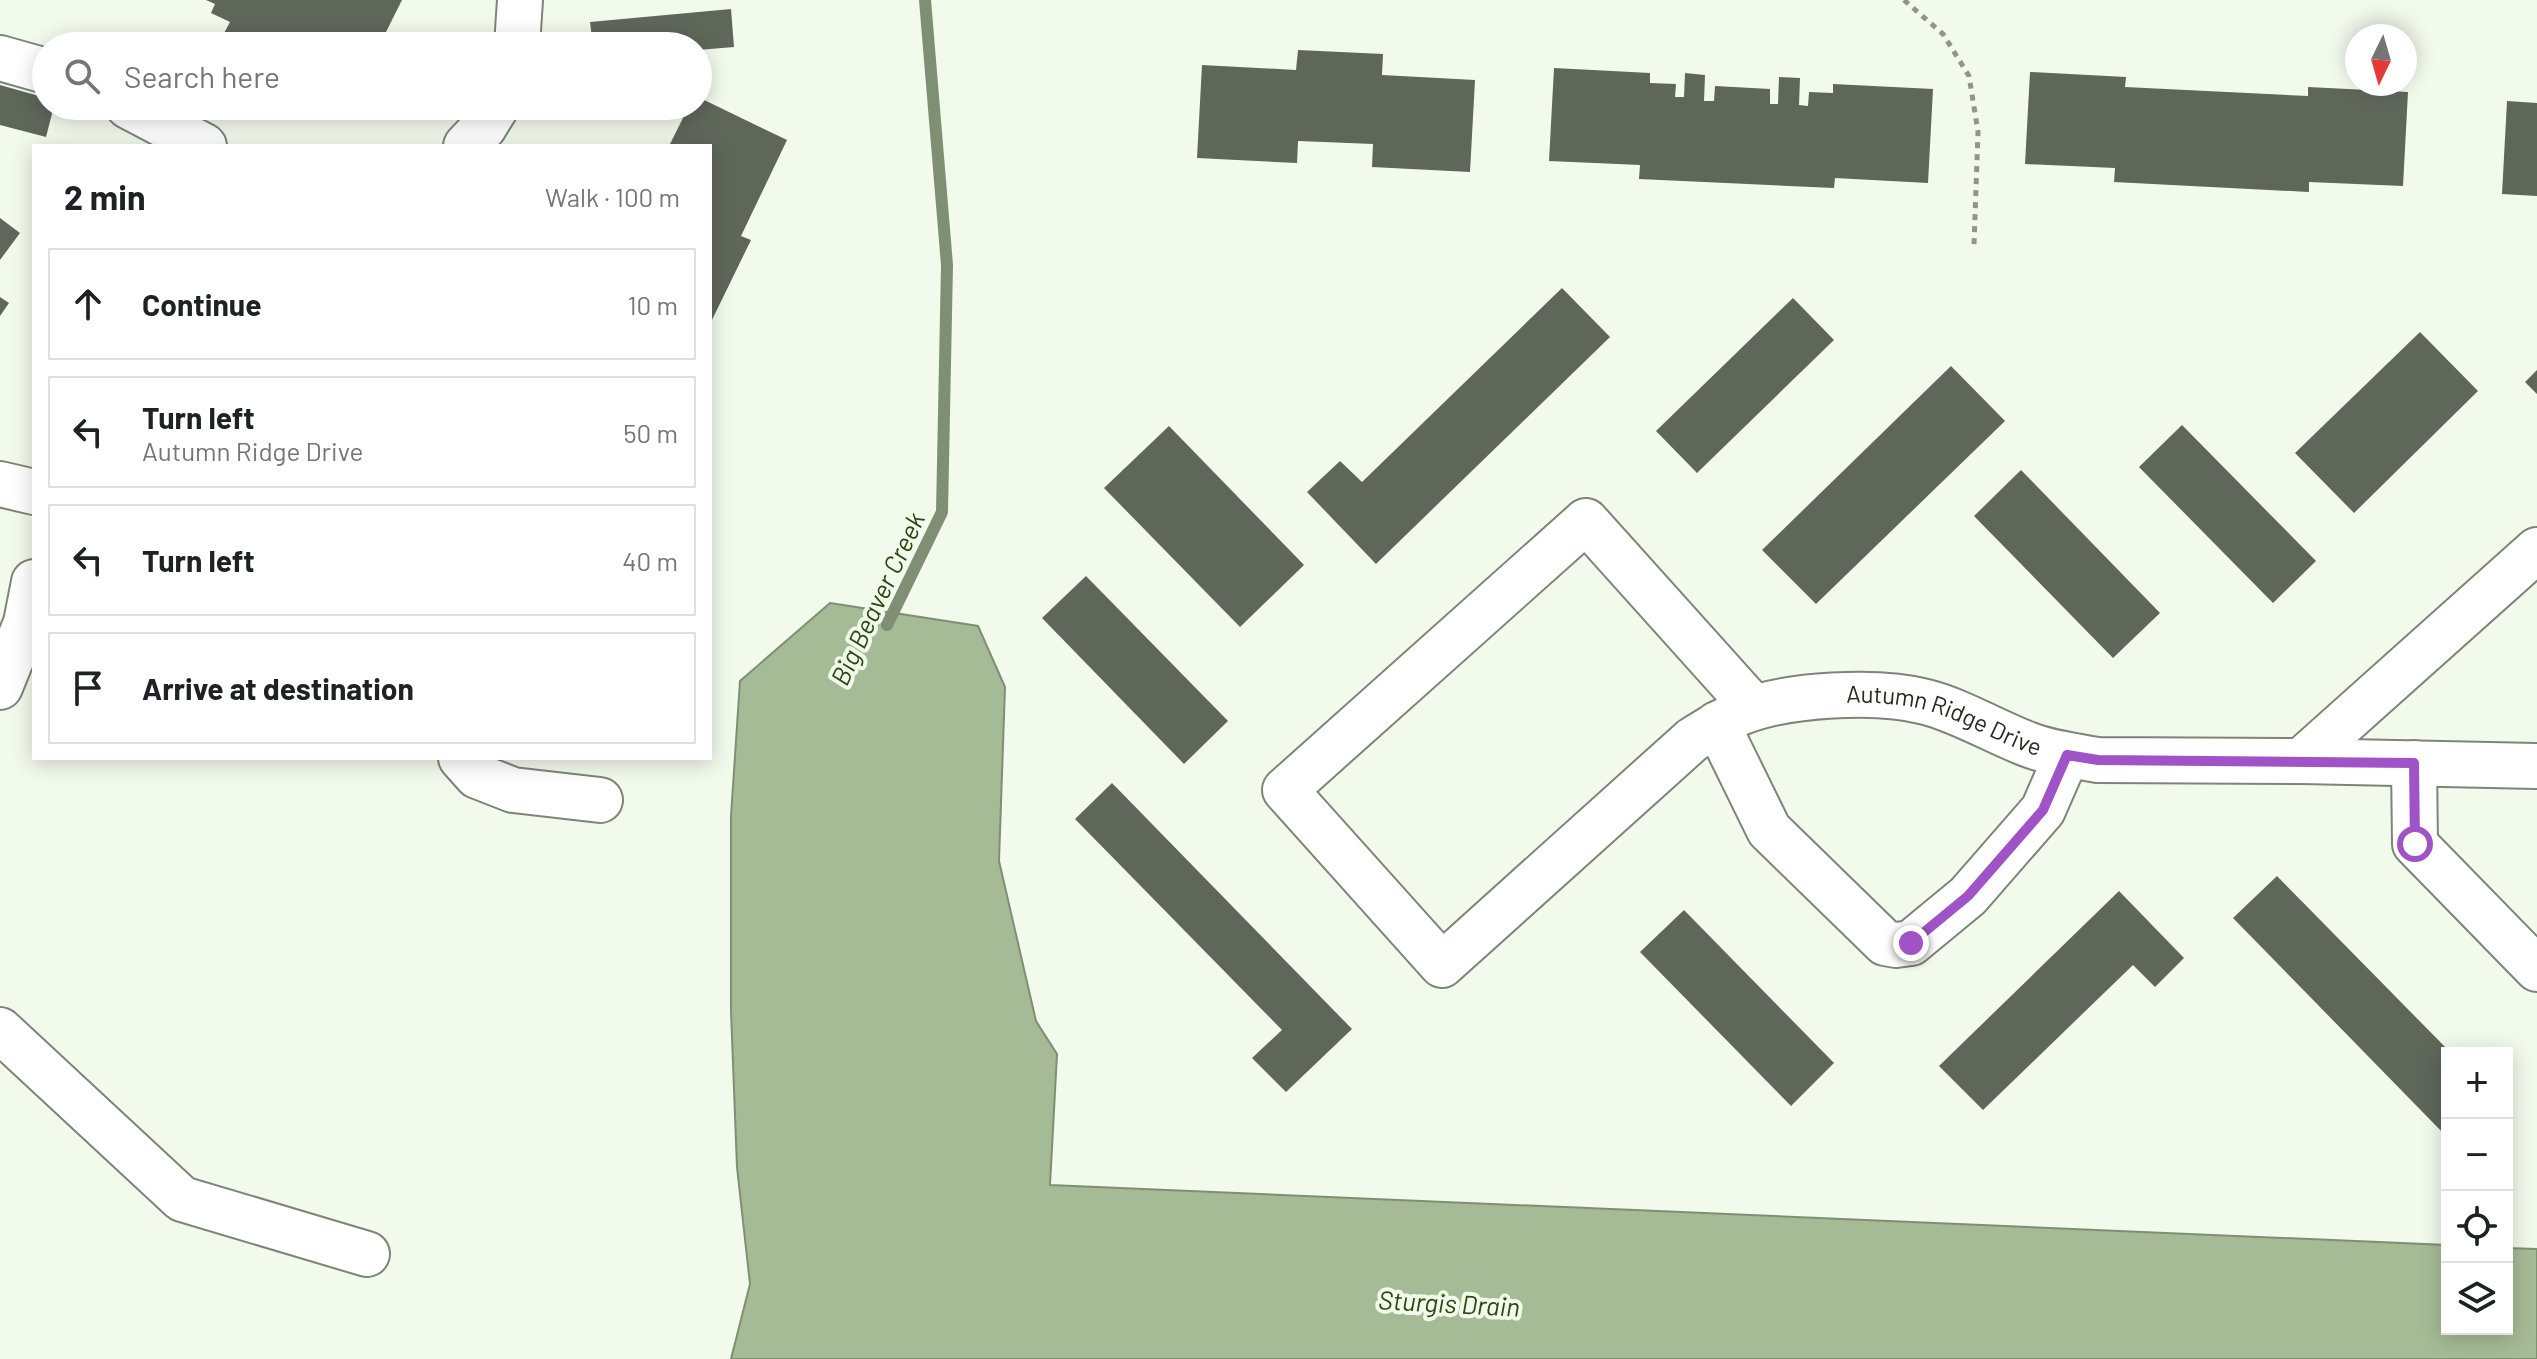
<!DOCTYPE html>
<meta charset="utf-8">
<style>
:root{--surface:#fff;--page:#f6f6f6;--text:#202124;--muted:#757577;--line:#e0e0e0}
body{margin:0;font-family:Barlow,sans-serif;background:var(--page);color:var(--text)}
.controls{position:absolute;right:24px;bottom:24px;display:grid;overflow:hidden;border-radius:0px;box-shadow:0 4px 20px #0003}
.controls button{width:72px;height:72px;display:grid;place-items:center;padding:0;border:0;border-bottom:2px solid var(--line);background:var(--surface);color:var(--text);font:40px sans-serif}
.compass{position:absolute;left:2345px;top:24px;width:72px;height:72px;border-radius:50%;background:var(--surface);box-shadow:0 4px 20px #0003;rotate:185deg}
.stop{position:absolute;width:24px;height:24px;margin:-18px;border:6px solid #9f53c6;border-radius:50%;background:#fff}
.stop.end{background:#9f53c6;border-color:#fff;box-shadow:0 2px 8px #0008}
.list{margin:0;padding:0;list-style:none}
h2{display:flex;justify-content:space-between;align-items:center;height:104px;margin:0;padding:0 32px;font-size:34px}
h2 small{font-size:26px;font-weight:400;color:var(--muted)}
.list li{display:grid;grid-template-columns:52px 1fr auto;gap:24px;align-items:center;box-sizing:border-box;height:112px;margin:0 16px 16px;padding:0 16px;border:2px solid var(--line);border-radius:0px}
.list b{display:block;font-size:30px;white-space:nowrap}
.list p{margin:0;font-size:26px;white-space:nowrap;color:var(--muted)}
.list em{font-size:26px;font-style:normal;color:var(--muted)}
.icon{flex:none;width:44px;height:44px;fill:none;stroke:currentColor;stroke-width:2;stroke-linecap:round;stroke-linejoin:round}
.map{position:relative;flex:none;width:2537px;height:1359px;overflow:hidden}
.search{position:absolute;background:var(--surface);box-shadow:0 4px 20px #0003;left:32px;top:32px;width:680px;height:88px;display:flex;align-items:center;gap:20px;box-sizing:border-box;padding:0 28px;border-radius:44px;color:var(--muted);font-size:30px}
.panel{position:absolute;background:var(--surface);box-shadow:0 4px 20px #0003;left:32px;top:144px;width:680px;height:616px;border-radius:0px}
.map>svg:first-child{display:block}
.water{fill:#a5bb95;stroke:#7f8f73;stroke-width:2}
.lines{fill:none;stroke-linecap:round;stroke-linejoin:round}
.stream{stroke:#7f8f73;stroke-width:12}
.building{fill:#5f665a}
.minor-casing{stroke:#7d8578;stroke-width:48}
.path{stroke:#90968c;stroke-width:5;stroke-dasharray:6 6;stroke-linecap:butt}
.minor{stroke:#fff;stroke-width:44}
.route{stroke:#9f53c6;stroke-width:10}
.labels{text-anchor:middle;stroke-width:8;stroke-linejoin:round;paint-order:stroke}
.street-label{font-size:24px;fill:#262924;stroke:#f2faec}
.water-label{font-size:26px;font-style:italic;fill:#2c4811;stroke:#f2faec}
</style>
<div class="map">
<svg width="2537" height="1359" viewBox="0 0 2537 1359">
<rect width="100%" height="100%" fill="#f2faec"/>
<path class="water" d="M830 603 978 626 1005 687 999 861 1036 1021 1057 1054 1050 1185 2447 1245V1329H2507V1248L2537 1249V1359H731L750 1284 737 1167 731 1011V816L740 681Z"/>
<g class="lines">
<path class="stream" d="M887 625 942 512 947 265 925 0"/>
</g>
<path class="building" d="M206 0H402L379 46H280L263 37 258 46H246L223 35 230 22 211 13 215 4Z
M731 9 734 47 698 50V46H593L590 22Z
M1298 50 1383 54 1382 75 1475 80 1470 172 1372 167 1373 144 1298 141 1297 163 1197 158 1202 65 1296 70Z
M1554 68 1650 73V83L1676 84 1675 97H1684L1685 73 1705 75 1704 101H1714L1715 86 1770 89V104H1778L1779 77 1800 78 1799 105 1808 106 1809 92 1833 93V84L1933 89 1928 183 1835 178 1834 188 1639 179 1640 165 1549 161Z
M2030 72 2126 77 2125 87 2308 96V87L2408 92 2403 186 2309 182V192L2114 182 2115 168 2025 164Z
M0 85 46 98V106H54L46 137 0 125Z
M698 97 787 140 741 236 751 240 710 324V146H669L689 106H698Z
M2507 101 2537 103V196L2502 194Z
M0 218 20 233 0 260Z
M1562 288 1610 337 1376 564 1307 492 1340 461 1362 482Z
M0 297 9 303 0 316Z
M1793 298 1834 340 1697 473 1656 431Z
M2420 332 2478 391 2354 513 2295 453Z
M1951 366 2005 421 1816 604 1762 550Z
M2537 370V394L2525 382Z
M2182 425 2316 561 2273 603 2139 467Z
M1169 426 1304 565 1240 627 1104 488Z
M2021 470 2160 613 2113 658 1974 516Z
M1086 576 1228 721 1184 764 1042 618Z
M1112 783 1352 1029 1286 1092 1252 1058 1282 1030 1075 819Z
M2277 876 2451 1053H2447V1137L2233 918Z
M2119 891 2184 958 2155 987 2133 965 1983 1110 1939 1066Z
M1684 910 1834 1063 1791 1106 1640 952Z"/>
<g class="lines">
<g class="minor-casing">
<g id="minor">
<path d="M517 46 520 0"/>
<path d="M0 58 46 71"/>
<path d="M128 106 204 146"/>
<path d="M466 146 484 127 497 106"/>
<path d="M0 484 34 492"/>
<path d="M0 687 26 623 34 582"/>
<path id="s1" d="M1754 708 1586 521 1285 790 1442 965 1692 740C1708 730 1723 720 1740 713 1786 694 1878 689 1926 702 1961 711 1993 731 2027 744 2050 753 2074 756 2098 760L2301 761 2537 766"/>
<path d="M1717 724 1769 830 1885 943 1896 945 1911 943 1968 896 2043 810 2067 755"/>
<path d="M461 758 477 776 513 790 600 800"/>
<path d="M2301 761 2537 550"/>
<path d="M2414 763 2415 844 2537 969"/>
<path d="M0 1030 182 1199 367 1254"/>
</g>
</g>
<path class="path" d="M1904 0 1943 34 1969 76 1978 132 1974 245"/>
<use href="#minor" class="minor"/>
</g>
<g class="lines">
<path class="route" d="M1911 943 1968 896 2043 810 2067 755 2098 760 2414 763 2415 844"/>
</g>
<g class="labels">
<g class="street-label">
<text dy="8" stroke="none"><textPath href="#s1" startOffset="1492">Autumn Ridge Drive</textPath></text>
</g>
<g class="water-label">
<text transform="translate(878 599) rotate(-65)" y="9">Big Beaver Creek</text>
<text transform="translate(1449 1304) rotate(3)" y="9">Sturgis Drain</text>
</g>
</g>
</svg>
<div class="controls">
<button>+</button>
<button>−</button>
<button><svg class="icon" aria-label="locate" viewBox="0 0 24 24"><circle cx="12" cy="12" r="6"/><path d="M12 2v4M12 18v4M2 12h4M18 12h4"/></svg></button>
<button><svg class="icon" aria-label="layers" viewBox="0 0 24 24"><path d="M12 4l9 5-9 5-9-5zM3 14l9 5 9-5"/></svg></button>
</div>
<svg class="compass" viewBox="-18 -18 36 36"><path d="M0-13l5 13h-10z" fill="#e53935"/><path d="M0 13l5-13h-10z" fill="#757577"/></svg>
<div class="stop" style="left:2415px;top:844px"></div>
<div class="stop end" style="left:1911px;top:943px"></div>
<div class="search"><svg class="icon" aria-label="search" viewBox="0 0 24 24"><circle cx="10" cy="10" r="6"/><path d="M15 15l6 6"/></svg>Search here</div>
<section class="panel">
<h2>2 min<small>Walk · 100 m</small></h2>
<ul class="list">
<li><svg class="icon" aria-label="ahead" viewBox="0 0 24 24"><path d="M12 20V5M6 11l6-6 6 6"/></svg><div><b>Continue</b></div><em>10 m</em></li>
<li><svg class="icon" aria-label="left" viewBox="0 0 24 24"><path d="M17 20v-9H6M10 6l-5 5 5 5"/></svg><div><b>Turn left</b><p>Autumn Ridge Drive</p></div><em>50 m</em></li>
<li><svg class="icon" aria-label="left" viewBox="0 0 24 24"><path d="M17 20v-9H6M10 6l-5 5 5 5"/></svg><div><b>Turn left</b></div><em>40 m</em></li>
<li><svg class="icon" aria-label="arrive" viewBox="0 0 24 24"><path d="M6 21V4h12l-3 4 3 4H6"/></svg><div><b>Arrive at destination</b></div></li>
</ul>
</section>
</div>
